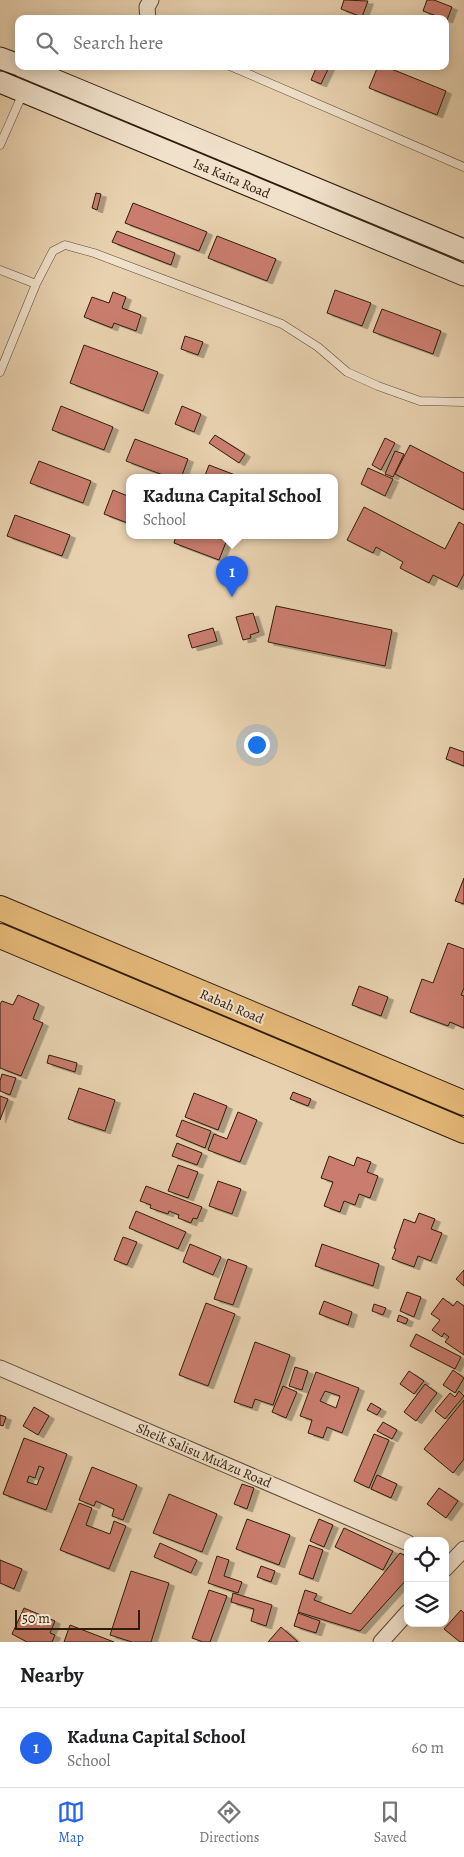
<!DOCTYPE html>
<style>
:root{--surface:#fff;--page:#f6f6f6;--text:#202124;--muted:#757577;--line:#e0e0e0;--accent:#2563eb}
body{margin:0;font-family:Alegreya,serif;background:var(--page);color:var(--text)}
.controls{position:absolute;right:15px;bottom:15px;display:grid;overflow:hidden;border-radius:10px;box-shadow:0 2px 12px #0003}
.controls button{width:45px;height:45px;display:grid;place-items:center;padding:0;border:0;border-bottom:1px solid var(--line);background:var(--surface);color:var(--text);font:25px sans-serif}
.scale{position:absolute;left:15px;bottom:12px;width:125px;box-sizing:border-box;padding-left:5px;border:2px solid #301c0d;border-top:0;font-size:14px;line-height:18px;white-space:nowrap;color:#301c0d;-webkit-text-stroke:4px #f0e1cb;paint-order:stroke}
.you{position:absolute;left:256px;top:744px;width:18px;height:18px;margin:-12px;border:4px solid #fff;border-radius:50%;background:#1a73e8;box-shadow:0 0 0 8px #1a73e833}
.badge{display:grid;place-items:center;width:32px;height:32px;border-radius:50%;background:var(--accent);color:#fff;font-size:16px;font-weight:700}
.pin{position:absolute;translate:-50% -41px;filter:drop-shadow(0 1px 2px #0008)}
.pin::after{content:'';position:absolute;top:26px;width:18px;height:15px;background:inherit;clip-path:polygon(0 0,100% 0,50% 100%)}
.popup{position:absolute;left:126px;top:474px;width:212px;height:65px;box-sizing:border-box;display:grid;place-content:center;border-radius:10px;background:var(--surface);filter:drop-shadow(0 1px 4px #0005);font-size:16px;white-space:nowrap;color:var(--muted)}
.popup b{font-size:19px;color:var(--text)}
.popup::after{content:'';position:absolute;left:50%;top:100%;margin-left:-10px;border:10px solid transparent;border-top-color:var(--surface)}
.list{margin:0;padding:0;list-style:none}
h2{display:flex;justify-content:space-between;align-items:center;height:65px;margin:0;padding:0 20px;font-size:21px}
h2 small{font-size:16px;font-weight:400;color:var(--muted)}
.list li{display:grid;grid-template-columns:32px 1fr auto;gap:15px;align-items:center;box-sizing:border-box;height:80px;padding:0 20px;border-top:1px solid var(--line)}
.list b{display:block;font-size:19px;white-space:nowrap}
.list p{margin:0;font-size:16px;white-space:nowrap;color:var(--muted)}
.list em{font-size:16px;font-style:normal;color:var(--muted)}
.icon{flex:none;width:28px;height:28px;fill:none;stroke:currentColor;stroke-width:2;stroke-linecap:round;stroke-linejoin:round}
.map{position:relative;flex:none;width:464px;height:1642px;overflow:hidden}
.search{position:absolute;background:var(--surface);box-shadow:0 2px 12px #0003;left:15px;right:15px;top:15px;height:55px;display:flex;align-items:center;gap:12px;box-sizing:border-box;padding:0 18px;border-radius:10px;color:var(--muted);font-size:19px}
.sheet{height:145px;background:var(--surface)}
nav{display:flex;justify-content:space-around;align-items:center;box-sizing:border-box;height:70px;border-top:1px solid var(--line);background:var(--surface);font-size:14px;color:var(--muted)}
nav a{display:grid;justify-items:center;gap:2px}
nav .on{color:var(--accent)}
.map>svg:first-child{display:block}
.building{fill:#ca7d6e;stroke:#301c0d;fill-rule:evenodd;filter:url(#shadow)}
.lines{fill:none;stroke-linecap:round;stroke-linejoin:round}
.service-casing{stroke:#5e4936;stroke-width:9}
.minor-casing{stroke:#5e4936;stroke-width:17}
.secondary-casing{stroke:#301c0d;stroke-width:23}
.primary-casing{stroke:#301c0d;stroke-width:26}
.service{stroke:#f0e1cb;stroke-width:8}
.minor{stroke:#f0e1cb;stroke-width:15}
.secondary{stroke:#f0e1cb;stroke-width:21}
.primary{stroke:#e4b878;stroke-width:24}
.labels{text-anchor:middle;stroke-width:4;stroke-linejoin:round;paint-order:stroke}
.street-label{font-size:14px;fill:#301c0d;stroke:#f0e1cb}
</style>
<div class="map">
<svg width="464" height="1642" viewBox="0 0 464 1642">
<defs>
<filter id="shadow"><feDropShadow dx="5.5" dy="3" stdDeviation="0" flood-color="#0004"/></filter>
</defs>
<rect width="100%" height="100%" fill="#e8d1af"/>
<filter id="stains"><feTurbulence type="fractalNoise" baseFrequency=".004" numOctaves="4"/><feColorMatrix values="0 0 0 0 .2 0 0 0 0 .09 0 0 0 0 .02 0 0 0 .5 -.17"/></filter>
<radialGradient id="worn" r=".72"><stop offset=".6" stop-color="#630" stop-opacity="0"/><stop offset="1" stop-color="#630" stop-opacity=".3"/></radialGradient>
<path class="building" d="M344 0 368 1 362 17 341 9Z
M427 0H434L452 7 447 20 423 11Z
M317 66 329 67 321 84 311 80Z
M378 66H384L446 91 437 115 369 88Z
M96 193 101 194 97 210 92 208Z
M133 203 207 232 199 251 125 223Z
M117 231 175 253 171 265 112 242Z
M217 236 276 259 267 281 208 258Z
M335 290 371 303 362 326 327 313Z
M113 292 126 297 122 308 141 315 136 331 114 323 112 328 84 317 92 297 109 303Z
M382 309 441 331 433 354 373 332Z
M185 336 203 342 198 355 181 349Z
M84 345 158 372 143 411 70 383Z
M61 406 113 427 104 450 52 430Z
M182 406 201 414 194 432 175 424Z
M215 435 245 454 239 463 209 443Z
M385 438 395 443 381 470 372 465Z
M135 439 188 459 181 478H171L126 461Z
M410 445 464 473V510L395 474Z
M395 451 404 454 393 477 385 474Z
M39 461 91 481 83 503 30 483Z
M209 465 243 478H204Z
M368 468 393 479 385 496 361 484Z
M113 490 130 497V524L104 514Z
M364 507 445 549 459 522 464 525V574L457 587 433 575 429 583 400 568 403 562 376 547 373 553 347 540Z
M15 515 70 535 62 556 7 536Z
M176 536H226L228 537 219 560 174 543Z
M276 606 392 630 385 666 268 642Z
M253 613 259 632 250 635 251 638 243 640 236 617Z
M213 628 217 641 192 648 188 635Z
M450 747 464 752V766L446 759Z
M464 878V904L455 901Z
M448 943 464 949V988L461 995 464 996V1028L450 1022 448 1026 410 1012 422 979 433 983Z
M359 986 388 997 381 1016 352 1005Z
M18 995 39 1004 33 1019 43 1023 21 1076 0 1068V1004L2 1001 13 1005Z
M49 1055 77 1063 75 1072 47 1063Z
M2 1074 16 1078 10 1095 0 1091V1081Z
M79 1088 115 1100 105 1131 68 1119Z
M293 1092 311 1099 308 1106 290 1099Z
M194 1093 227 1106 218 1130 185 1117Z
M0 1096 8 1099 0 1120Z
M238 1112 257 1120 240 1162 208 1150 214 1134 227 1139Z
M182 1120 211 1131 205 1148 176 1136Z
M177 1143 202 1153 197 1165 172 1156Z
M329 1156 354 1166 357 1157 371 1162 367 1172 378 1176 370 1198 359 1194 355 1205 344 1201 340 1212 324 1206 333 1182 321 1178Z
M178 1165 198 1172 188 1198 168 1191Z
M218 1181 241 1189 232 1214 209 1206Z
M146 1186 202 1207 197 1219 193 1218 191 1223 178 1218 179 1215 169 1211 168 1214 150 1208 151 1205 140 1201Z
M136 1211 186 1232 178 1249 129 1228Z
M419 1213 435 1219 431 1229 442 1233 431 1261 418 1256 414 1267 392 1259 396 1249 394 1248 404 1219 415 1223Z
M123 1237 137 1242 127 1265 114 1260Z
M190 1244 221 1257 213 1275 183 1262Z
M322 1244 379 1264 373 1286 315 1266Z
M228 1259 247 1266 233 1305 214 1299Z
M464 1270V1286L456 1279Z
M407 1292 421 1297 414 1317 400 1311Z
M443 1298 453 1306 457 1301 464 1306V1355L445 1342 449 1337 444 1333 442 1337 432 1330 440 1320 431 1314Z
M324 1301 352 1312 348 1325 319 1314Z
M206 1303 235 1314 208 1386 179 1375Z
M374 1304 386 1308 383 1315 372 1311Z
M399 1315 408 1319 406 1324 397 1321Z
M416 1334 461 1357 455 1369 410 1346Z
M255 1342 290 1355 273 1405 255 1399 252 1408 234 1402Z
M295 1367 308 1371 302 1390 289 1386Z
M453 1370 464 1378 455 1393 443 1385Z
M409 1371 424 1381 414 1394 400 1384Z
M316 1372 359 1388 342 1433 327 1427 323 1438 308 1433 312 1420 300 1416ZM325 1391 340 1396 336 1408 320 1401Z
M425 1384 437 1393 416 1421 404 1412Z
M283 1386 297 1392 286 1418 272 1412Z
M459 1391 464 1396 445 1419 435 1411 450 1393 455 1397Z
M464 1400V1459L453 1473 424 1449Z
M371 1403 381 1409 377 1415 367 1410Z
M34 1407 49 1416 38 1435 23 1426Z
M0 1415 6 1417 3 1426 0 1425Z
M383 1422 397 1430 392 1439 377 1431Z
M374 1434 389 1440 369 1488 354 1481Z
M24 1438 67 1454 46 1510 3 1494ZM39 1466 44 1468 37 1485 27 1482 29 1476 35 1478Z
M92 1467 137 1485 123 1520 112 1516 114 1509 96 1501 94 1506 79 1500Z
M377 1475 397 1484 391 1498 371 1489Z
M242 1484 254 1488 247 1509 234 1504Z
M439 1488 458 1501 446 1518 427 1504Z
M169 1494 217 1514 202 1552 153 1533Z
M79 1503 92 1508 86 1525 110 1534 114 1521 126 1526 109 1569 60 1550Z
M247 1519 290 1535 279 1565 236 1549Z
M319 1519 333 1525 324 1547 310 1541Z
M344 1528 393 1551 383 1570 335 1547Z
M160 1543 197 1560 191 1573 154 1557Z
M309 1545 323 1550 313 1579 299 1574Z
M400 1553 408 1557V1578L360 1631 298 1612 305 1590 317 1594 314 1600 351 1614Z
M217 1556 229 1560 224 1576 242 1582 238 1593 208 1583Z
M0 1560 22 1569 14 1589 0 1583Z
M261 1566 275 1571 271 1582 257 1577Z
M131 1571 169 1583 151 1642H132L110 1635Z
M209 1590 227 1596 210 1642H203L192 1638Z
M233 1593 272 1605 266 1626 251 1621 254 1609 231 1602Z
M24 1608 55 1621 50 1633 55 1635 52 1642H27L12 1634Z
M461 1610 464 1613V1642H460L444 1629Z
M298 1613 320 1621 316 1633 294 1626Z
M70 1625 114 1642H64Z
M281 1627 298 1642H268Z"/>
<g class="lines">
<g class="service-casing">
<path id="service" d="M230 66 464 167
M0 145 23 93
M0 270 36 284
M0 372 36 284 53 251 65 245 94 253 282 324 318 347 347 372 378 386 420 401 464 402"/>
</g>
<g class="minor-casing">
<path id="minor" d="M148 19 147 7 151 0
M0 1368 408 1543
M445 1569 464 1549
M381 1642 408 1612"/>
</g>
<g class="secondary-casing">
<path id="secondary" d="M0 58 19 65
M21 66 464 250
M0 82 464 275"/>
</g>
<g class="primary-casing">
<path id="primary" d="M0 908 464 1103
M0 936 464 1131"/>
</g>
<use href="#service" class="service"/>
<use href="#minor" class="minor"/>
<use href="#secondary" class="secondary"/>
<use href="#primary" class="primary"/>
</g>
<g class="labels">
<g class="street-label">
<text transform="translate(232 178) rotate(23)" y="5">Isa Kaita Road</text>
<text transform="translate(232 1006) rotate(23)" y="5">Rabah Road</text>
<text transform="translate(204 1455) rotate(23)" y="5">Sheik Salisu Mu'Azu Road</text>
</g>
</g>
<rect width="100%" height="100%" filter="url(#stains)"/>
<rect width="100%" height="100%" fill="url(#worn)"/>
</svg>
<div class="controls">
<button><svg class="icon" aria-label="locate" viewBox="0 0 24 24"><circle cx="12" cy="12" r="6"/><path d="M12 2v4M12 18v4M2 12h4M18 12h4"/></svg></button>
<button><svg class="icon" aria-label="layers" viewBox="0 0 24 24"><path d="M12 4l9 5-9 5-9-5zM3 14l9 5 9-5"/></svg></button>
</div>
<div class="scale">50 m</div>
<div class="you"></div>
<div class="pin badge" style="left:232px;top:597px">1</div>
<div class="popup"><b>Kaduna Capital School</b>School</div>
<div class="search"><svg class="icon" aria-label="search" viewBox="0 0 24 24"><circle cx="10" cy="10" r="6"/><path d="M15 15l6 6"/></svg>Search here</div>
</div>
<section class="sheet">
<h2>Nearby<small></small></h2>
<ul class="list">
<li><span class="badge">1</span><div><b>Kaduna Capital School</b><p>School</p></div><em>60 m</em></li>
</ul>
</section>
<nav>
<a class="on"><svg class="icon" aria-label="map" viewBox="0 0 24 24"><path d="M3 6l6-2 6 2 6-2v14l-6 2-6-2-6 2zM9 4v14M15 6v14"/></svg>Map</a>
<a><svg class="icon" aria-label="directions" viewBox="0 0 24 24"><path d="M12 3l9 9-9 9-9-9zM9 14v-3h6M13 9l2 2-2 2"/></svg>Directions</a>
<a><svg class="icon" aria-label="saved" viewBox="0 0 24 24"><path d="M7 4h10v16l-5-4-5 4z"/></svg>Saved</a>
</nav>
